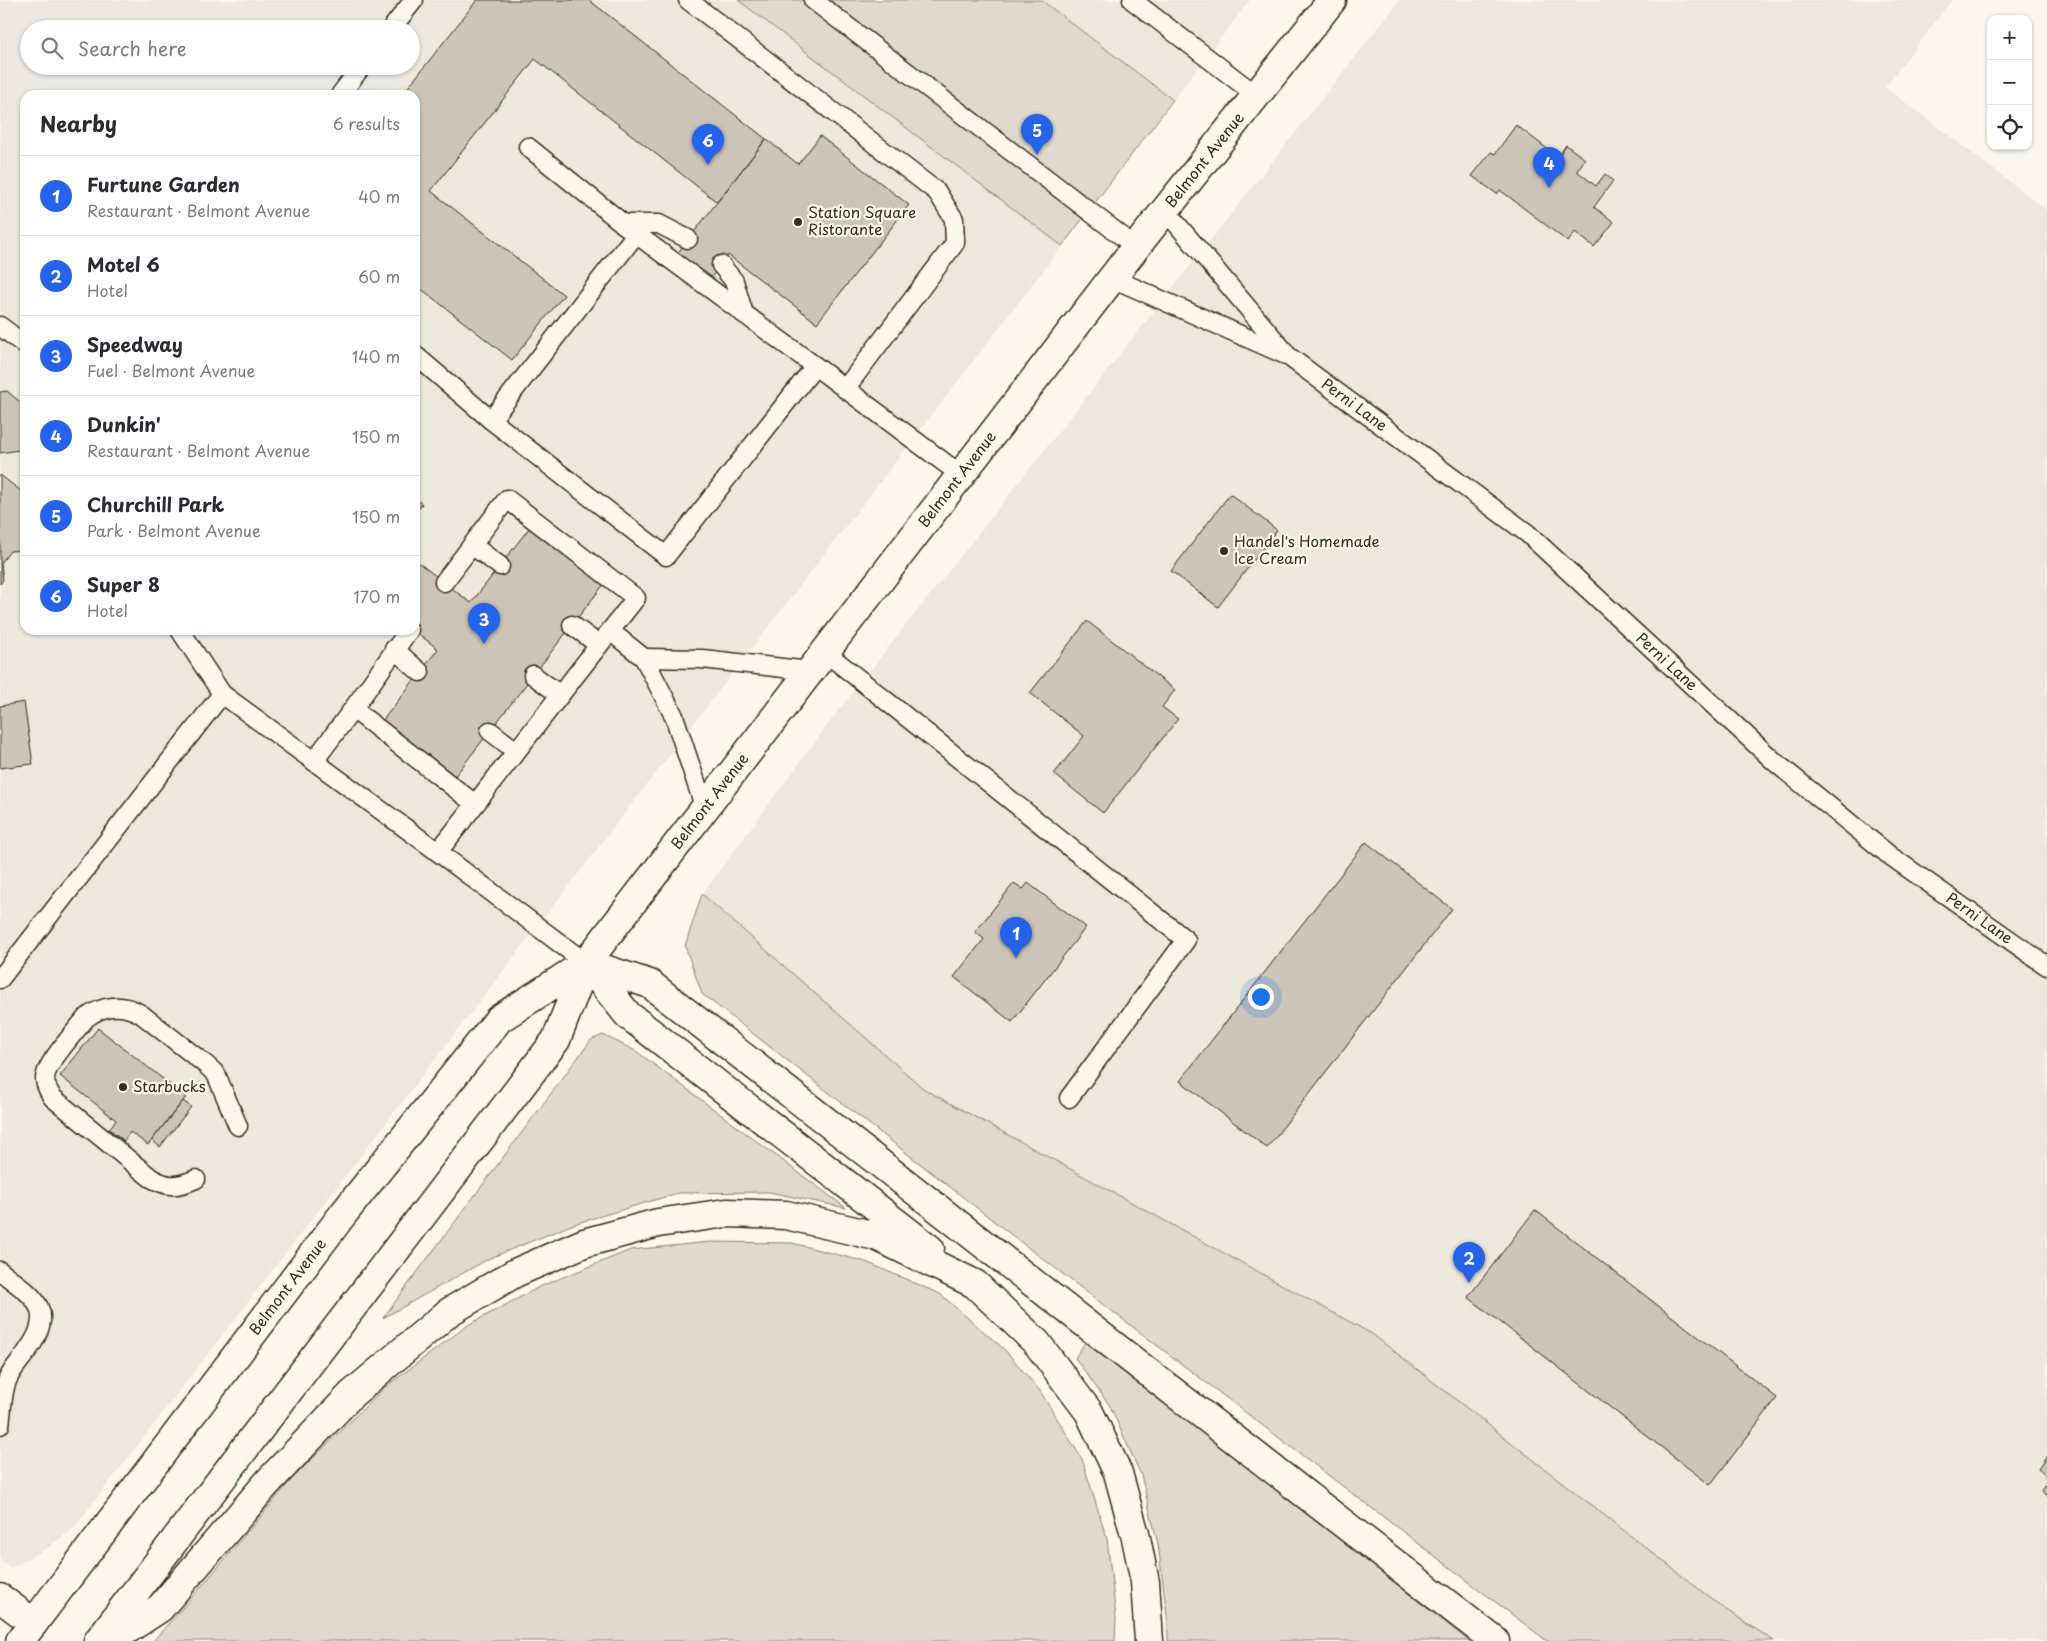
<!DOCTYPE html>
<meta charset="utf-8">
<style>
:root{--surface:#fff;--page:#f2f2f3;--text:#2b2b33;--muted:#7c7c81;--line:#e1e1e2;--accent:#2563eb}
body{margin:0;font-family:"Playpen Sans",sans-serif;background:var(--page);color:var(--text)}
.controls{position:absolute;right:15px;top:15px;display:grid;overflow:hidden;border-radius:10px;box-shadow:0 1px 4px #0004}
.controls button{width:45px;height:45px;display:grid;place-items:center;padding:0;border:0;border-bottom:1px solid var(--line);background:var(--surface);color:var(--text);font:25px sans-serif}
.you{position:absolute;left:1260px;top:996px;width:18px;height:18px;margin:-12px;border:4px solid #fff;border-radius:50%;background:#1a73e8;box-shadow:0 0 0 8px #1a73e833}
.badge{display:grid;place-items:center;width:32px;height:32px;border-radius:50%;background:var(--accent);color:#fff;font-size:16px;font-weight:700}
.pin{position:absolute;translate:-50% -41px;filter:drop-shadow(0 1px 2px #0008)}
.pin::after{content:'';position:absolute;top:26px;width:18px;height:15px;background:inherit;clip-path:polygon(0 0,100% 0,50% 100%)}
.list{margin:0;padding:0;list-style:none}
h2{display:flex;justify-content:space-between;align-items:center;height:65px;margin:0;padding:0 20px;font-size:21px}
h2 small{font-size:16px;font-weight:400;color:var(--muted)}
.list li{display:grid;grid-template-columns:32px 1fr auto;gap:15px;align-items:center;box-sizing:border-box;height:80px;padding:0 20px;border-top:1px solid var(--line)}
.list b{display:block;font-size:19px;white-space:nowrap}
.list p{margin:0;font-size:16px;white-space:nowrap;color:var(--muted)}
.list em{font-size:16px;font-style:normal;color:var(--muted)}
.icon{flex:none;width:28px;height:28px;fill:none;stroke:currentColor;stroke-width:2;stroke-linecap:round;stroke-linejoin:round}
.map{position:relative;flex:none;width:2047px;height:1641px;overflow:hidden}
.search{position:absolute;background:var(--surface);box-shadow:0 1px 4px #0004;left:20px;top:20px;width:400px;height:55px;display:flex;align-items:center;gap:12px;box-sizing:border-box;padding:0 18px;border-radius:28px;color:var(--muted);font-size:19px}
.panel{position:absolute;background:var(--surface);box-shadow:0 1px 4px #0004;left:20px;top:90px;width:400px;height:545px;border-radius:15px}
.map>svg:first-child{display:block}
.built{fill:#ede8dd;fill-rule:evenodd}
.green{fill:#dfd9ce;stroke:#8d8276}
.building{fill:#ccc4b9;stroke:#3b2a1e}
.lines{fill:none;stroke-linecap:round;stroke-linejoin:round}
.service-casing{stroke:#3b2a1e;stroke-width:21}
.minor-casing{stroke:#3b2a1e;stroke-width:31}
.secondary-casing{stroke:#3b2a1e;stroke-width:31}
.motorway-casing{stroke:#3b2a1e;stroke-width:31}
.service{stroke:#fbf7ec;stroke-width:18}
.minor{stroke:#fbf7ec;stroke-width:28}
.secondary{stroke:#fbf7ec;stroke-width:28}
.motorway{stroke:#fbf7ec;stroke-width:28}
.poi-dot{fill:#3b2a1e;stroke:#fbf7ec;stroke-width:2}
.labels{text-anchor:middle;stroke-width:4.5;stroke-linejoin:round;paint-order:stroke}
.street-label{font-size:15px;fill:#3b2a1e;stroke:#fbf7ec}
.poi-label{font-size:15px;fill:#3b2a1e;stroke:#fbf7ec;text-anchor:start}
</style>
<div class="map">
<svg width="2047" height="1641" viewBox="0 0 2047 1641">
<rect width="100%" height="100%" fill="#fbf7ec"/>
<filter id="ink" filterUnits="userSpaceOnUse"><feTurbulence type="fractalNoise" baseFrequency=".02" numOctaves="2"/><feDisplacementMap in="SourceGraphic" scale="10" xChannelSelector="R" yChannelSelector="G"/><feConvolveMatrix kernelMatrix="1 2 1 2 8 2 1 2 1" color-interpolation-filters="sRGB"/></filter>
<g filter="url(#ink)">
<path class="built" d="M0 0H738L1062 246 73 1529 46 1549 10 1568 0 1560ZM29 29H411V66H29ZM25 95H415V630H25Z
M1041 0H1250L1173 100Z
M1400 0H1952L1885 87 2047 210V1641H1722L1372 1334 924 1089 702 894 835 715Z"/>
<path class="green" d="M738 0H1041L1173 100 1062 246Z
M702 894 924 1089 1372 1334 1722 1607 1774 1641H1547L1022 1243 702 994 685 946Z
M603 1035 636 1051 846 1208 769 1192 678 1193 574 1224 490 1258 383 1318 591 1040Z
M710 1242 792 1243 866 1262 940 1294 1005 1350 1040 1391 1082 1459 1107 1539 1116 1618 1115 1641H153L208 1579 292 1479 384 1388 468 1325 541 1286 631 1250Z
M1086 1341 1469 1641H1168V1623L1158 1544 1141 1475 1110 1406 1075 1358Z"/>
<path class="building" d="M477 0H589L766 139 717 202 535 59 431 191 564 295 512 360 415 284V95H402Z
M1516 125 1558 157 1566 145 1585 159 1577 171 1596 186 1605 174 1613 181 1594 207 1614 222 1594 247 1575 232 1568 242 1500 190 1497 194 1472 176 1491 152 1495 154Z
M820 136 909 205 817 323 728 255 710 279 677 254 766 139 798 164Z
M7 391 20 402 25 401V449L0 453V392Z
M0 475 25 494V547L23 550 10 551 1 563 3 580 0 584Z
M1230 494 1277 530 1218 607 1171 571Z
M415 498 422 504 415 514Z
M530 527 604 584 455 776 383 720 438 649 413 630H415V560L471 603Z
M1087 621 1175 690 1162 707 1178 719 1103 813 1054 774 1084 736 1030 693Z
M24 702 33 764 0 768V706Z
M1366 842 1452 909 1267 1148 1180 1081Z
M1014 883 1023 889 1028 883 1086 927 1012 1022 954 977 984 939 975 932Z
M98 1028 186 1097 148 1145 130 1132 124 1141 109 1129 116 1120 60 1076Z
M183 1101 191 1107 160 1147 152 1140Z
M109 1129 124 1141 115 1152 99 1140Z
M1535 1210 1777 1398 1710 1485 1468 1297Z
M2047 1456V1477L2038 1469Z
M2047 1482V1496L2041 1491Z"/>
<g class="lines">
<g class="service-casing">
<g id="service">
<path d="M688 0 937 192 954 219 955 243 845 389"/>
<path d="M813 0 1136 247"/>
<path d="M1132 0 1256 95"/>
<path d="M391 29 414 0"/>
<path d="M340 95 362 66"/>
<path d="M528 147 636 234 815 366"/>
<path d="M1165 210 1285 352"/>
<path d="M623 224H659L688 239"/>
<path d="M721 265 734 281 744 314"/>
<path id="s1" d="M1112 278 1288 356 1527 533 1775 762 1889 855 2047 966"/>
<path d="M0 326 25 345"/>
<path d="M415 355 491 420 666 556 815 366 961 475"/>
<path d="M491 420 636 234"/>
<path d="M472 545 500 566"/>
<path d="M444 582 507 499 636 598 610 631"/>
<path d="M572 625 599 645"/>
<path d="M180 630 222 694 438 852 586 963"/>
<path d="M394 649 420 672"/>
<path d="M825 652 1186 940 1069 1098"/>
<path d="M644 658 702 659 810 671"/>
<path d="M533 675 560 695"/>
<path d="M353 709 475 804"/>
<path d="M490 731 516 751"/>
<path d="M314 761 353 709 409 630"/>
<path d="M438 852 610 631 644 658 674 716 705 809"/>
<path d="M0 979 222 694"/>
<path d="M196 1179C177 1187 169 1188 151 1178L52 1097C49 1091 45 1086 45 1079 45 1064 76 1031 86 1018 103 1005 122 1003 141 1014L205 1064 216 1074 238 1126"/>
<path d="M0 1271C32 1296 58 1308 28 1350 22 1359 12 1369 8 1379 2 1390 2 1412 0 1425"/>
</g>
</g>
<g class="minor-casing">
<path id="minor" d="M0 1598 34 1623"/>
</g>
<g class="secondary-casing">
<g id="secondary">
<path id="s2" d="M20 1641 344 1213 499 1019 586 963"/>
<path id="s3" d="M98 1641 556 1040 586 963 1136 247 1332 0"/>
</g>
</g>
<g class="motorway-casing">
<path id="motorway" d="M586 963 650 984 1136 1363 1495 1641
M586 963 628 1015 930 1249
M110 1641 160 1608 268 1482 352 1394 449 1312 515 1273 584 1243 658 1223 726 1213 786 1215 876 1236 975 1284 1037 1343 1089 1412 1118 1473 1136 1538 1145 1582 1149 1641"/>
</g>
<use href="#service" class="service"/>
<use href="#minor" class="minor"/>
<use href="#secondary" class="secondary"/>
<use href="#motorway" class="motorway"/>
</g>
</g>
<g class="poi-dot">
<circle cx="798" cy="222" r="5"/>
<circle cx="1224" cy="551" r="5"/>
<circle cx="123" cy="1087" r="5"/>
</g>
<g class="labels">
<g class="street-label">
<text dy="5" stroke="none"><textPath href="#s3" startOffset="1852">Belmont Avenue</textPath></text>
<text dy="5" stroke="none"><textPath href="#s1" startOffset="275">Perni Lane</textPath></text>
<text dy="5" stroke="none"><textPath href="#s3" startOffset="1448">Belmont Avenue</textPath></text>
<text dy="5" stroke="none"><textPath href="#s1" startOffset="680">Perni Lane</textPath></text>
<text dy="5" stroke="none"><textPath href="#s3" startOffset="1042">Belmont Avenue</textPath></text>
<text dy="5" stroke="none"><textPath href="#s1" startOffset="1085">Perni Lane</textPath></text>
<text dy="5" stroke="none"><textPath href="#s2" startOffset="444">Belmont Avenue</textPath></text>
</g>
<g class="poi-label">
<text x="808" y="218">Station Square<tspan x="808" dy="17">Ristorante</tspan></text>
<text x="1234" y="547">Handel's Homemade<tspan x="1234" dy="17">Ice Cream</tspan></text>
<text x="133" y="1092">Starbucks</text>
</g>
</g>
</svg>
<div class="controls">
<button>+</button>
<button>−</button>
<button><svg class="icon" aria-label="locate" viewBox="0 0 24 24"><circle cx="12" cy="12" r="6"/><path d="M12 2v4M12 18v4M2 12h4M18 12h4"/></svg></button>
</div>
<div class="you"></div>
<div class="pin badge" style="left:1016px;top:958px">1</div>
<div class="pin badge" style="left:1469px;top:1283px">2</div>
<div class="pin badge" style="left:484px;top:644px">3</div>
<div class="pin badge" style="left:1549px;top:188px">4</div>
<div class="pin badge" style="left:1037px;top:155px">5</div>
<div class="pin badge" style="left:708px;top:165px">6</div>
<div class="search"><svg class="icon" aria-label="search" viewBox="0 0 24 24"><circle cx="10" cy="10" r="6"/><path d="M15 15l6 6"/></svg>Search here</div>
<section class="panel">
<h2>Nearby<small>6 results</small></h2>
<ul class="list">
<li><span class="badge">1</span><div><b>Furtune Garden</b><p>Restaurant · Belmont Avenue</p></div><em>40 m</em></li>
<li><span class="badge">2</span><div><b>Motel 6</b><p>Hotel</p></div><em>60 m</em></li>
<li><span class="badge">3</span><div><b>Speedway</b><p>Fuel · Belmont Avenue</p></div><em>140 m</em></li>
<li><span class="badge">4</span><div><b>Dunkin'</b><p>Restaurant · Belmont Avenue</p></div><em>150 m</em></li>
<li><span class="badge">5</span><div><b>Churchill Park</b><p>Park · Belmont Avenue</p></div><em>150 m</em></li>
<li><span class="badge">6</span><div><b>Super 8</b><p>Hotel</p></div><em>170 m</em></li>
</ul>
</section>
</div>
